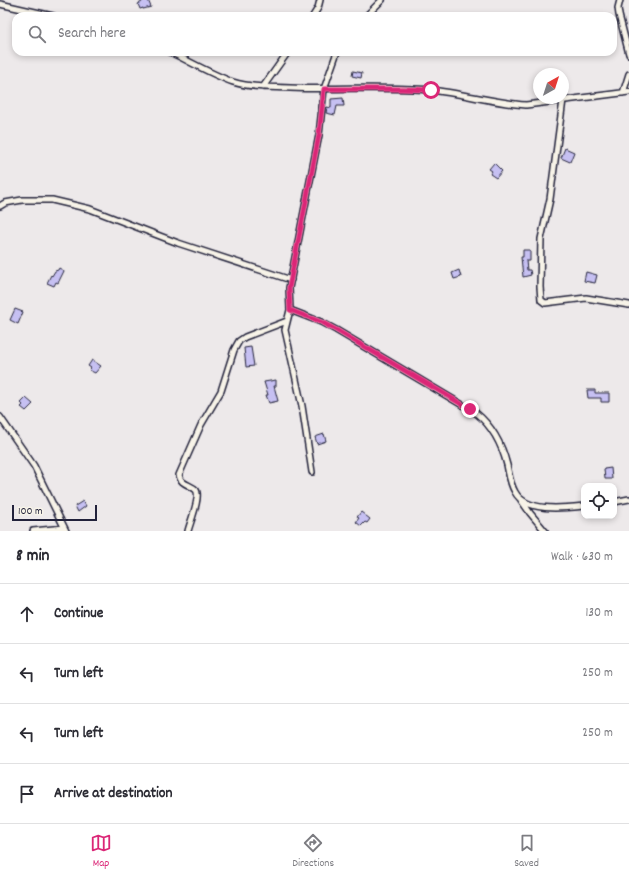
<!DOCTYPE html>
<meta charset="utf-8">
<style>
:root{--surface:#fff;--page:#f7f7f7;--text:#2b2b33;--muted:#7c7c81;--line:#e1e1e2;--accent:#db2777}
body{margin:0;font-family:Dekko,sans-serif;background:var(--page);color:var(--text)}
.controls{position:absolute;right:12px;bottom:12px;display:grid;overflow:hidden;border-radius:8px;box-shadow:0 2px 6px #0003}
.controls button{width:36px;height:36px;display:grid;place-items:center;padding:0;border:0;border-bottom:1px solid var(--line);background:var(--surface);color:var(--text);font:20px sans-serif}
.compass{position:absolute;left:533px;top:68px;width:36px;height:36px;border-radius:50%;background:var(--surface);box-shadow:0 2px 6px #0003;rotate:39deg}
.scale{position:absolute;left:12px;bottom:10px;width:85px;box-sizing:border-box;padding-left:4px;border:2px solid #22223b;border-top:0;font-size:11px;line-height:14px;white-space:nowrap;color:#22223b;-webkit-text-stroke:3px #f7f3e8;paint-order:stroke}
.stop{position:absolute;width:12px;height:12px;margin:-9px;border:3px solid #db2777;border-radius:50%;background:#fff}
.stop.end{background:#db2777;border-color:#fff;box-shadow:0 1px 4px #0008}
.list{margin:0;padding:0;list-style:none}
h2{display:flex;justify-content:space-between;align-items:center;height:52px;margin:0;padding:0 16px;font-size:17px}
h2 small{font-size:13px;font-weight:400;color:var(--muted)}
.list li{display:grid;grid-template-columns:26px 1fr auto;gap:12px;align-items:center;box-sizing:border-box;height:60px;padding:0 16px;border-top:1px solid var(--line)}
.list b{display:block;font-size:15px;white-space:nowrap}
.list em{font-size:13px;font-style:normal;color:var(--muted)}
.icon{flex:none;width:22px;height:22px;fill:none;stroke:currentColor;stroke-width:2;stroke-linecap:round;stroke-linejoin:round}
.map{position:relative;flex:none;width:629px;height:531px;overflow:hidden}
.search{position:absolute;background:var(--surface);box-shadow:0 2px 6px #0003;left:12px;right:12px;top:12px;height:44px;display:flex;align-items:center;gap:10px;box-sizing:border-box;padding:0 14px;border-radius:12px;color:var(--muted);font-size:15px}
.sheet{height:292px;background:var(--surface)}
nav{display:flex;justify-content:space-around;align-items:center;box-sizing:border-box;height:56px;border-top:1px solid var(--line);background:var(--surface);font-size:11px;color:var(--muted)}
nav a{display:grid;justify-items:center;gap:2px}
nav .on{color:var(--accent)}
.map>svg:first-child{display:block}
.building{fill:#c6c0f2;stroke:#22223b}
.lines{fill:none;stroke-linecap:round;stroke-linejoin:round}
.street-casing{stroke:#22223b;stroke-width:8}
.street{stroke:#f7f3e8;stroke-width:5}
.route{stroke:#db2777;stroke-width:5}
</style>
<div class="map">
<svg width="629" height="531" viewBox="0 0 629 531">
<rect width="100%" height="100%" fill="#ede9ea"/>
<filter id="ink" filterUnits="userSpaceOnUse"><feTurbulence type="fractalNoise" baseFrequency=".025" numOctaves="2"/><feDisplacementMap in="SourceGraphic" scale="8" xChannelSelector="R" yChannelSelector="G"/><feConvolveMatrix kernelMatrix="1 2 1 2 8 2 1 2 1" color-interpolation-filters="sRGB"/></filter>
<g filter="url(#ink)">
<path class="building" d="M142 0H148L151 7 143 9V8L140 9 138 4 142 2Z
M353 71 362 73 361 78 352 76Z
M343 98 344 106H337L335 115 326 113 327 107 331 108V99Z
M565 148 574 152 570 162 561 158Z
M494 163 502 171 496 178 490 174 492 171 489 169Z
M523 250H530V261H526L527 270H530L531 275 523 277 521 257H523Z
M59 268 64 271 58 283 56 282 54 286 47 283 51 275 52 276 55 271 58 270Z
M459 270 461 277 454 279 452 273Z
M586 272 597 275 595 283 584 281Z
M15 309 23 312 18 324 10 320Z
M251 347 254 366 246 367 244 348Z
M92 360 101 366 95 373 89 370 91 368 88 366Z
M276 380V386H274L278 401 269 403 266 395H268L264 382Z
M587 390H595V393H609V402H601V398H588Z
M26 398 33 404 26 411 21 407 23 405 21 403Z
M324 434 326 441 317 444 315 437Z
M611 468 612 479H605L604 469Z
M83 501 86 506 78 512 75 506Z
M361 512 370 519 367 523 365 522 361 526 356 522 359 518 357 517Z"/>
<g class="lines">
<g class="street-casing">
<path id="street" d="M620 0 618 8 619 15 629 54
M0 4 53 16
M313 16 318 8 320 0
M366 16 382 0
M170 52C191 62 211 74 233 82 251 88 272 87 290 88 337 90 384 86 430 90 462 93 494 103 526 105L629 92
M263 87 288 52
M623 93 629 74
M563 100 550 199 541 239 540 287 541 300 545 303 586 298 629 305
M0 206 5 203 22 200H52L90 209 178 243 291 280
M290 310 321 322 336 330 476 413C492 426 502 445 507 465 509 474 510 484 515 492 526 513 565 508 584 506
M0 417 34 466 66 531
M312 472 302 406 285 330 290 310 289 288 319 135 324 89 337 52
M521 500 530 513 545 531
M614 502 629 499
M33 531 64 528
M188 531C190 523 201 496 196 490 190 484 181 485 179 475L201 425 221 391 234 350 239 341 245 337 287 321"/>
</g>
<use href="#street" class="street"/>
</g>
</g>
<g class="lines" filter="url(#ink)">
<path class="route" d="M431 90 402 89H324L319 135 289 288 290 310 321 322 336 330 470 409"/>
</g>
</svg>
<div class="controls">
<button><svg class="icon" aria-label="locate" viewBox="0 0 24 24"><circle cx="12" cy="12" r="6"/><path d="M12 2v4M12 18v4M2 12h4M18 12h4"/></svg></button>
</div>
<svg class="compass" viewBox="-18 -18 36 36"><path d="M0-13l5 13h-10z" fill="#e53935"/><path d="M0 13l5-13h-10z" fill="#7c7c81"/></svg>
<div class="scale">100 m</div>
<div class="stop" style="left:431px;top:90px"></div>
<div class="stop end" style="left:470px;top:409px"></div>
<div class="search"><svg class="icon" aria-label="search" viewBox="0 0 24 24"><circle cx="10" cy="10" r="6"/><path d="M15 15l6 6"/></svg>Search here</div>
</div>
<section class="sheet">
<h2>8 min<small>Walk · 630 m</small></h2>
<ul class="list">
<li><svg class="icon" aria-label="ahead" viewBox="0 0 24 24"><path d="M12 20V5M6 11l6-6 6 6"/></svg><div><b>Continue</b></div><em>130 m</em></li>
<li><svg class="icon" aria-label="left" viewBox="0 0 24 24"><path d="M17 20v-9H6M10 6l-5 5 5 5"/></svg><div><b>Turn left</b></div><em>250 m</em></li>
<li><svg class="icon" aria-label="left" viewBox="0 0 24 24"><path d="M17 20v-9H6M10 6l-5 5 5 5"/></svg><div><b>Turn left</b></div><em>250 m</em></li>
<li><svg class="icon" aria-label="arrive" viewBox="0 0 24 24"><path d="M6 21V4h12l-3 4 3 4H6"/></svg><div><b>Arrive at destination</b></div></li>
</ul>
</section>
<nav>
<a class="on"><svg class="icon" aria-label="map" viewBox="0 0 24 24"><path d="M3 6l6-2 6 2 6-2v14l-6 2-6-2-6 2zM9 4v14M15 6v14"/></svg>Map</a>
<a><svg class="icon" aria-label="directions" viewBox="0 0 24 24"><path d="M12 3l9 9-9 9-9-9zM9 14v-3h6M13 9l2 2-2 2"/></svg>Directions</a>
<a><svg class="icon" aria-label="saved" viewBox="0 0 24 24"><path d="M7 4h10v16l-5-4-5 4z"/></svg>Saved</a>
</nav>
